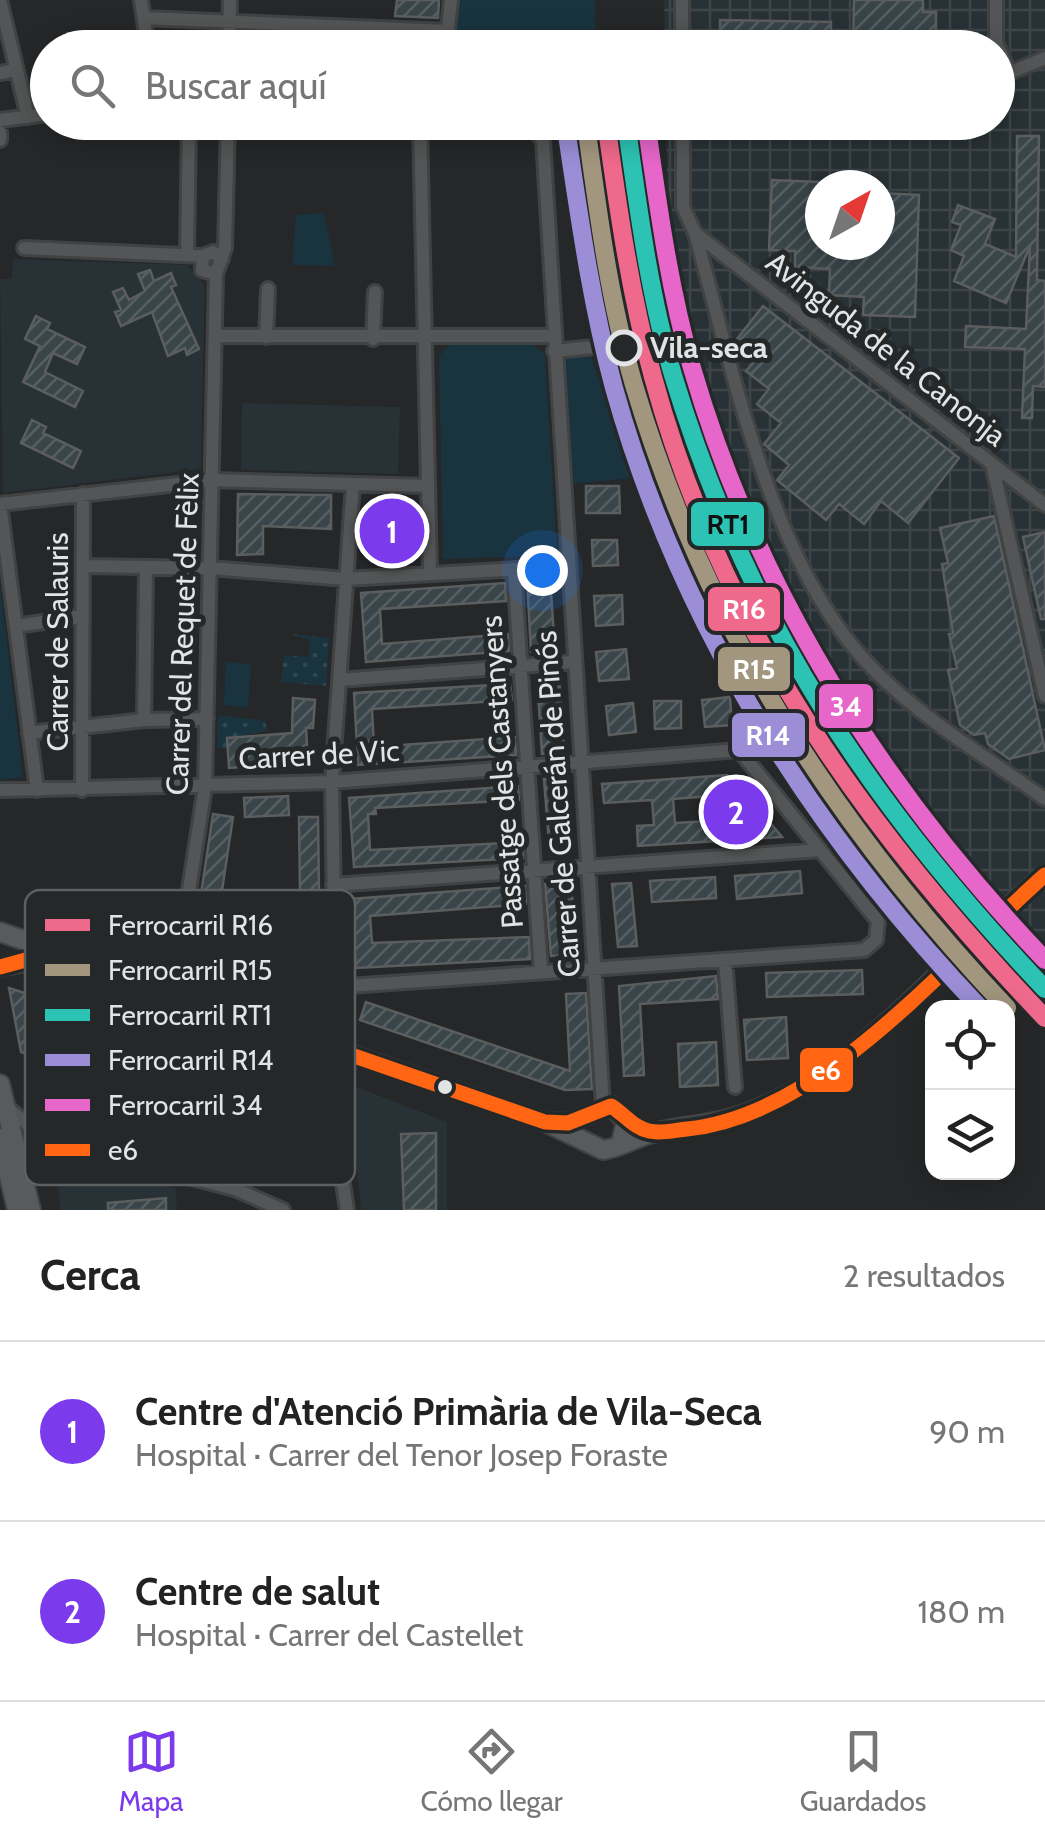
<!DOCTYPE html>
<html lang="es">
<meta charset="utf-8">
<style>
:root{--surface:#fff;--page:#f2f2f2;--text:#222;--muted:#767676;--line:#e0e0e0;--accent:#7c3aed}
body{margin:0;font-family:Cabin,sans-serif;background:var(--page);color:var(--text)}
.controls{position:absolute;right:30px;bottom:30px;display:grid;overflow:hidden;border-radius:20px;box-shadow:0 5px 25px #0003}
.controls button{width:90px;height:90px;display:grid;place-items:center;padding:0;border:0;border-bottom:2px solid var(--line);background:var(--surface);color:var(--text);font:50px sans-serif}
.compass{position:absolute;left:805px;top:170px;width:90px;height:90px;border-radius:50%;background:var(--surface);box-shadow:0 5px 25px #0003;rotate:40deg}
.you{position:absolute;left:542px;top:570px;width:35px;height:35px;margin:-25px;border:8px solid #fff;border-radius:50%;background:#1a73e8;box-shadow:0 0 0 15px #1a73e833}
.badge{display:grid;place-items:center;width:65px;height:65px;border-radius:50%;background:var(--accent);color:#fff;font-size:32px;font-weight:700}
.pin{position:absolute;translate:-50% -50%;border:5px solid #fff;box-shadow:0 2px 10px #0006}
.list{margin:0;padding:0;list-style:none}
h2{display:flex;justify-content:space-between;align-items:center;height:130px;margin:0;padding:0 40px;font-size:42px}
h2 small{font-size:32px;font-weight:400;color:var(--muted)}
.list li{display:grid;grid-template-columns:65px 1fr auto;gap:30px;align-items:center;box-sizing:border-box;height:180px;padding:0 40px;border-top:2px solid var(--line)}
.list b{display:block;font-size:38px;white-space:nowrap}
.list p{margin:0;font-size:32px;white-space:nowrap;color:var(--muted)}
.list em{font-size:32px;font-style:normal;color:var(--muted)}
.icon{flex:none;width:55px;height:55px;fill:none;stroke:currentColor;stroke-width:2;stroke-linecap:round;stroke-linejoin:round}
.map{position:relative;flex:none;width:1045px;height:1210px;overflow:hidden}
.search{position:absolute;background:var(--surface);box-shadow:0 5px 25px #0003;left:30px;right:30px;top:30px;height:110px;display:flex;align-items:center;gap:25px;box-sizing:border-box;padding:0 35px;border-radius:55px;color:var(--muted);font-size:38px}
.sheet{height:490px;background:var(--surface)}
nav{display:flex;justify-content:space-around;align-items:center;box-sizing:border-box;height:140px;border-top:2px solid var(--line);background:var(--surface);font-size:28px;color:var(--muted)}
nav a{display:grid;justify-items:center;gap:5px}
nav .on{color:var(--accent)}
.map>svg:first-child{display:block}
.built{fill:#283135}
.industrial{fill:url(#industrial-grid);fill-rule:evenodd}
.grass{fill:url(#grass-dots)}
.park{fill:#19343f}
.building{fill:url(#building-hatch);stroke:#5b5d5e;stroke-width:2.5;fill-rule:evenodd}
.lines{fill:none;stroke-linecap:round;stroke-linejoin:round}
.street-casing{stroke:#414243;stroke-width:18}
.secondary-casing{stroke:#414243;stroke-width:22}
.street{stroke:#545556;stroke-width:12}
.secondary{stroke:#575b5d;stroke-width:18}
.bus-1-casing{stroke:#242829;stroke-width:22}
.bus-1{stroke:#ff6513;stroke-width:15}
.rail-1-casing{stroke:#242829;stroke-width:25}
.rail-2-casing{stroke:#242829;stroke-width:25}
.rail-3-casing{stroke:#242829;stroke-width:25}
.rail-4-casing{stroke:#242829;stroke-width:25}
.rail-5-casing{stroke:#242829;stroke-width:25}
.rail-1{stroke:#ef698c;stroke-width:18}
.rail-2{stroke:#a2967e;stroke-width:18}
.rail-3{stroke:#2dc3b4;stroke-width:18}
.rail-4{stroke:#9b8ed7;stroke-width:18}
.rail-5{stroke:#e666c9;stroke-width:18}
.stop-dot{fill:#242829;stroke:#e1e3e4;stroke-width:5}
.bus-dot{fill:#e1e3e4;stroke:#242829;stroke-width:4}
.labels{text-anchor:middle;stroke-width:10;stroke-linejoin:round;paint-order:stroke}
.stop-label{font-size:30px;font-weight:bold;fill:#e1e3e4;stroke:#242829;text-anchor:start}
.street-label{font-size:30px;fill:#e1e3e4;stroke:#242829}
.key{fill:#242829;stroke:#5d6061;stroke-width:2.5}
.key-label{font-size:28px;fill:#e1e3e4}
.line-badge{stroke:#242829;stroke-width:4}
.badge-label{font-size:28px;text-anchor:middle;font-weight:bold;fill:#fff}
.pale-badge-label{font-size:28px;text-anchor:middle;font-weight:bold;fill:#111}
</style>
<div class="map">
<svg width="1045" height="1210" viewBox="0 0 1045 1210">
<defs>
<pattern id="industrial-grid" width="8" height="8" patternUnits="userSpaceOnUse" patternTransform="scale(2.5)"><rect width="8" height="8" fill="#283135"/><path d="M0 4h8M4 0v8" fill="none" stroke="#3d4548"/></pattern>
<pattern id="grass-dots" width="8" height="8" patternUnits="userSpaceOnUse" patternTransform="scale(2.5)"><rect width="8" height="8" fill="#19343f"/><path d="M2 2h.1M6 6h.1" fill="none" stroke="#2f4851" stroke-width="1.8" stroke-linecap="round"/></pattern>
<pattern id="building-hatch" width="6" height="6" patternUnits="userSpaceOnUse" patternTransform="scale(2.5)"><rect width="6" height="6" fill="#394549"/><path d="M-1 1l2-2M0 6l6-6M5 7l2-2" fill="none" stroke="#556063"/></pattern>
</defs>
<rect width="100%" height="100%" fill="#252728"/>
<path class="built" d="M13 259 187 265 205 286 201 469 3 493 0 279H12Z
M701 311 709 369 687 371 674 320Z
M242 403 400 407 398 474 241 470Z
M409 497 411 536H419L420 553 391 555V564L375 565 366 511 393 509V498Z
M359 1088 447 1122V1210H361L349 1093Z
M82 1164 176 1188 177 1210H60L58 1183Z"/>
<path class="industrial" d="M664 0H1045V987L969 913 866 770 763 585 686 314 668 220 666 123 998 122V48L665 47ZM820 185H880V245H820Z"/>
<path class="grass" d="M291 634 329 638 326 686 281 682 284 655 308 657 310 640Z
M218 715 265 721 267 731 228 738V749L217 748Z"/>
<path class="park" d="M459 0H595V47H455Z
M324 213 335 266 292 265 296 215Z
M452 342H530L545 355 557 555 443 559 439 356Z
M588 347 632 478 574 484 562 350Z
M0 584 23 777 0 780Z
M226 662 251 664 248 708 224 705Z"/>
<path class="building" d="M397 0H439L438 18 395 16Z
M854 0H923V12H936V48H853Z
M720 20 831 22V48H720Z
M1017 136H1039L1037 280 1045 281V387L1033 386 1032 418H1022L1025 349 965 347 966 326 1026 329 1030 246 1006 303 954 281 964 256 951 250 961 225 952 222 958 205 995 219 985 244 1016 257Z
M772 180 820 182V245H880V193L919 195 915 317 863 315 864 297 829 295 830 269 795 267V251L769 250Z
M150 270 154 281 171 273 176 285 171 287 199 349 187 355 185 348 168 356 152 312 121 326 115 312 121 310 113 292 123 288 129 300 145 291 138 274Z
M763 306 959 458 908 523 881 501 864 524 839 504 826 520 777 480 789 465 764 444 781 423 757 404 769 389 746 371 759 356 737 339Z
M36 316 50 323 47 329 85 347 77 364 53 353 45 372 83 391 75 407 23 382 40 346 25 339Z
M618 326 623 352 629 369 619 362 608 363 602 328Z
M32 420 46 427 43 433 81 451 73 468 21 443Z
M586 486H619L620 513H586Z
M238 494 331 495V529L263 526V554L237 555Z
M994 516 1045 750 1009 759 988 744 985 733 974 735 960 725 948 670 957 668 949 634 953 633 942 564 948 563 940 528Z
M1045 532V619H1041L1023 537Z
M592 540H617L618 565 593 566Z
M550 578 555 650 531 652 527 579Z
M505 583 506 601 380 609 382 644 508 634 509 651 366 662 361 593Z
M622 595 623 624 596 626 594 596Z
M626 649 629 679 599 681 596 652Z
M559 675 564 752 542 754 537 676Z
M510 684 512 700 372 709 374 747 515 737 516 755 358 765 354 693Z
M730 697 732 725 705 727 702 700Z
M293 698 315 700 313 728H306L308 762 229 768 227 738 292 733Z
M654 701H681V728L655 729Z
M633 703 636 732 609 735 606 706Z
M727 775 728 782H736L782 837 638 846 637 826 654 825 652 800 604 803 602 784ZM710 796 711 821 675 823 673 799Z
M563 778 569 853 550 855 544 779Z
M518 786 519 800 375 808 376 814H368L370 850 522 842 523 858 354 867 349 798Z
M288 796 289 815 245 817 244 798Z
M213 814 233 817 214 944 194 941Z
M299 817H318L320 967 301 968Z
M800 871 802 893 737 899 735 876Z
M715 877 716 898 652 902 650 881Z
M571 879 576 955 551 956 545 884Z
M631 883 637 946 618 947 612 884Z
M525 886 526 904 370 916 372 943 529 937 530 959 356 968 351 899Z
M862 970 863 994 767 997 766 973Z
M716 976 718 999 640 1004 644 1075 624 1076 619 986Z
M9 988 77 1010 58 1065 21 1052Z
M586 993 592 1089 565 1090 360 1020 366 1002 570 1071 566 994Z
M786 1017 788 1058 747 1060 744 1020Z
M716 1042 718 1085 680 1087 678 1044Z
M436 1133V1210H404L401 1134Z
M166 1198V1210H108V1203Z"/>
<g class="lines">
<g class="street-casing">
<path id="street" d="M0 0 28 117
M141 0 148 48
M682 0V48
M996 0V42L1010 73
M144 18 448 31
M229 48 230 0
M446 48 451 0
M0 73 15 70
M998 78 1045 58
M0 120 48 114
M420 122 430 574
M527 122 543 140 603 1106
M683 122V207L695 233 1045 505
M683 128H797L842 122
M0 132V140
M695 233C734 372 770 567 875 671 925 721 988 758 1045 799
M24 248 203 256 213 252 222 259
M187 255 189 122
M203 256 202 270 216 274
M217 336H553
M266 337 268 289
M373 339 375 292
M554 351 594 347
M992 464 1045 696
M0 504 213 480 428 486
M0 504 37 790
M83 566 211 568 346 579 568 566
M514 569 541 972
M16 626 83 616
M339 680 574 662
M144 720 146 567
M29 733 144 720 207 719
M0 790 332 782 739 750 878 921 876 940 864 950 334 987
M82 790 83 494
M333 885 820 850
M725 960 735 1087
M173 993 205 787 216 274 225 248 228 122
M8 1108 46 1140 235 1189 283 1210
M25 1170 24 1158 34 1145 46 1140
M347 1210 338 1151 332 782 353 484"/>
</g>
<g class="secondary-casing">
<path id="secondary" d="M0 932 545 1122 603 1150C620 1148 636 1137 653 1133 686 1125 718 1125 750 1112 867 1067 949 953 1045 875
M0 967 55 956
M0 1084 31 1210
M551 1122 568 1123 611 1106 626 1121 621 1143
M0 1138 17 1210"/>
</g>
<use href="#street" class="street"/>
<use href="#secondary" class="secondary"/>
<g class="bus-1-casing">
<path id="bus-1" d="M0 967 44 955 65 956 545 1122 568 1123 611 1106C624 1114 634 1128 649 1131 661 1134 675 1130 687 1129 824 1115 947 961 1045 875"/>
</g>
<use href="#bus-1" class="bus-1"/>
<g class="rail-1-casing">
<path id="rail-1" d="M606 122C618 208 630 293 653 377 723 633 865 829 1045 1018"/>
</g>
<g class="rail-2-casing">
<path id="rail-2" d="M586 125C598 212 609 300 634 385 706 628 834 825 1007 1008"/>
</g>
<g class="rail-3-casing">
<path id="rail-3" d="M626 122C638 207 649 293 673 375 747 621 870 805 1045 989"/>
</g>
<g class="rail-4-casing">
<path id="rail-4" d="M566 128C579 215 591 302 614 388 680 624 812 831 980 1008"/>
</g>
<g class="rail-5-casing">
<path id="rail-5" d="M646 122C658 205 669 288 692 368 758 595 883 790 1045 960"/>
</g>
<use href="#rail-1" class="rail-1"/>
<use href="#rail-2" class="rail-2"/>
<use href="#rail-3" class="rail-3"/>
<use href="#rail-4" class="rail-4"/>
<use href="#rail-5" class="rail-5"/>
</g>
<circle class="stop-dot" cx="624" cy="348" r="16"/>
<circle class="bus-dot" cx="445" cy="1087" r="9"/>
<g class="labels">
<g class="stop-label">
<text x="650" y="358">Vila-seca</text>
</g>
<g class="street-label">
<text transform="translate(886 349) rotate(38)" y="10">Avinguda de la Canonja</text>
<text transform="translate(183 634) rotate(-88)" y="10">Carrer del Requet de Fèlix</text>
<text transform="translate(58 642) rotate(-90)" y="10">Carrer de Salauris</text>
<text transform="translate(319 755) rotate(-3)" y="10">Carrer de Vic</text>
<text transform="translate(502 772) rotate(-94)" y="10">Passatge dels Castanyers</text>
<text transform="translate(558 804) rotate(-94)" y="10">Carrer de Galcerán de Pinós</text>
</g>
</g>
<rect x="25" y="890" width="330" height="295" rx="15" class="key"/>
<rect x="45" y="919" width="45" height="12" fill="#ef698c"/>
<rect x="45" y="964" width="45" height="12" fill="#a2967e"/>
<rect x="45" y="1009" width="45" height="12" fill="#2dc3b4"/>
<rect x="45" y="1054" width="45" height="12" fill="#9b8ed7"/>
<rect x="45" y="1099" width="45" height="12" fill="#e666c9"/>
<rect x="45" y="1144" width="45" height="12" fill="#ff6513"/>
<g class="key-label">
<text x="108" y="935">Ferrocarril R16</text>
<text x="108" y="980">Ferrocarril R15</text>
<text x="108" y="1025">Ferrocarril RT1</text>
<text x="108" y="1070">Ferrocarril R14</text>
<text x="108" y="1115">Ferrocarril 34</text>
<text x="108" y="1160">e6</text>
</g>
<g class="line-badge">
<rect x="689" y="500" width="77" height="48" rx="10" fill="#2dc3b4"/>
<rect x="706" y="585" width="76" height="48" rx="10" fill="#ef698c"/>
<rect x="716" y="645" width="76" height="48" rx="10" fill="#a2967e"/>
<rect x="817" y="682" width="58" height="48" rx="10" fill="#e666c9"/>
<rect x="730" y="711" width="77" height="48" rx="10" fill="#9b8ed7"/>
<rect x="798" y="1046" width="57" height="48" rx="10" fill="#ff6513"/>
</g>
<g class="badge-label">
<text x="744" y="619">R16</text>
<text x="754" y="679">R15</text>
<text x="846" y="716">34</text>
<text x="768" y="745">R14</text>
<text x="826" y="1080">e6</text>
</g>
<g class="pale-badge-label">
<text x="728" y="534">RT1</text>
</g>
</svg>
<div class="controls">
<button><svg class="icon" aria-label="locate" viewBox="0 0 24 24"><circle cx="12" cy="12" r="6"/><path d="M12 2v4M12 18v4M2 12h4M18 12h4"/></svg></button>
<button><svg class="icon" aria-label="layers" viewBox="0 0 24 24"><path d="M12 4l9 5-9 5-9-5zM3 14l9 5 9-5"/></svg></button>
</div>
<svg class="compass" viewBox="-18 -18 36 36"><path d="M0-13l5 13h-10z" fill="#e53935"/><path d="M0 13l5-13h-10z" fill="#767676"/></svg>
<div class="you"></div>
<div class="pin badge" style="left:392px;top:531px">1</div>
<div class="pin badge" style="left:736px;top:812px">2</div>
<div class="search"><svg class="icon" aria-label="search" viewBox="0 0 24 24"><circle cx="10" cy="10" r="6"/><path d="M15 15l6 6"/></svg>Buscar aquí</div>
</div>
<section class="sheet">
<h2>Cerca<small>2 resultados</small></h2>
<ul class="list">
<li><span class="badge">1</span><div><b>Centre d'Atenció Primària de Vila-Seca</b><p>Hospital · Carrer del Tenor Josep Foraste</p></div><em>90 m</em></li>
<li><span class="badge">2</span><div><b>Centre de salut</b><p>Hospital · Carrer del Castellet</p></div><em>180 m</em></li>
</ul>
</section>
<nav>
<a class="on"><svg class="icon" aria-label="map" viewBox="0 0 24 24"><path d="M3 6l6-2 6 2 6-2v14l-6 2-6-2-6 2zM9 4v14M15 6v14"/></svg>Mapa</a>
<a><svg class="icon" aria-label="directions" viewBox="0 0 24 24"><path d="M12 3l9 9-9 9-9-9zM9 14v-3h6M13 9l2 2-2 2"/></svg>Cómo llegar</a>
<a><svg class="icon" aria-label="saved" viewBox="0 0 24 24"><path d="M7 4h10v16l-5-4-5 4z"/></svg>Guardados</a>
</nav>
